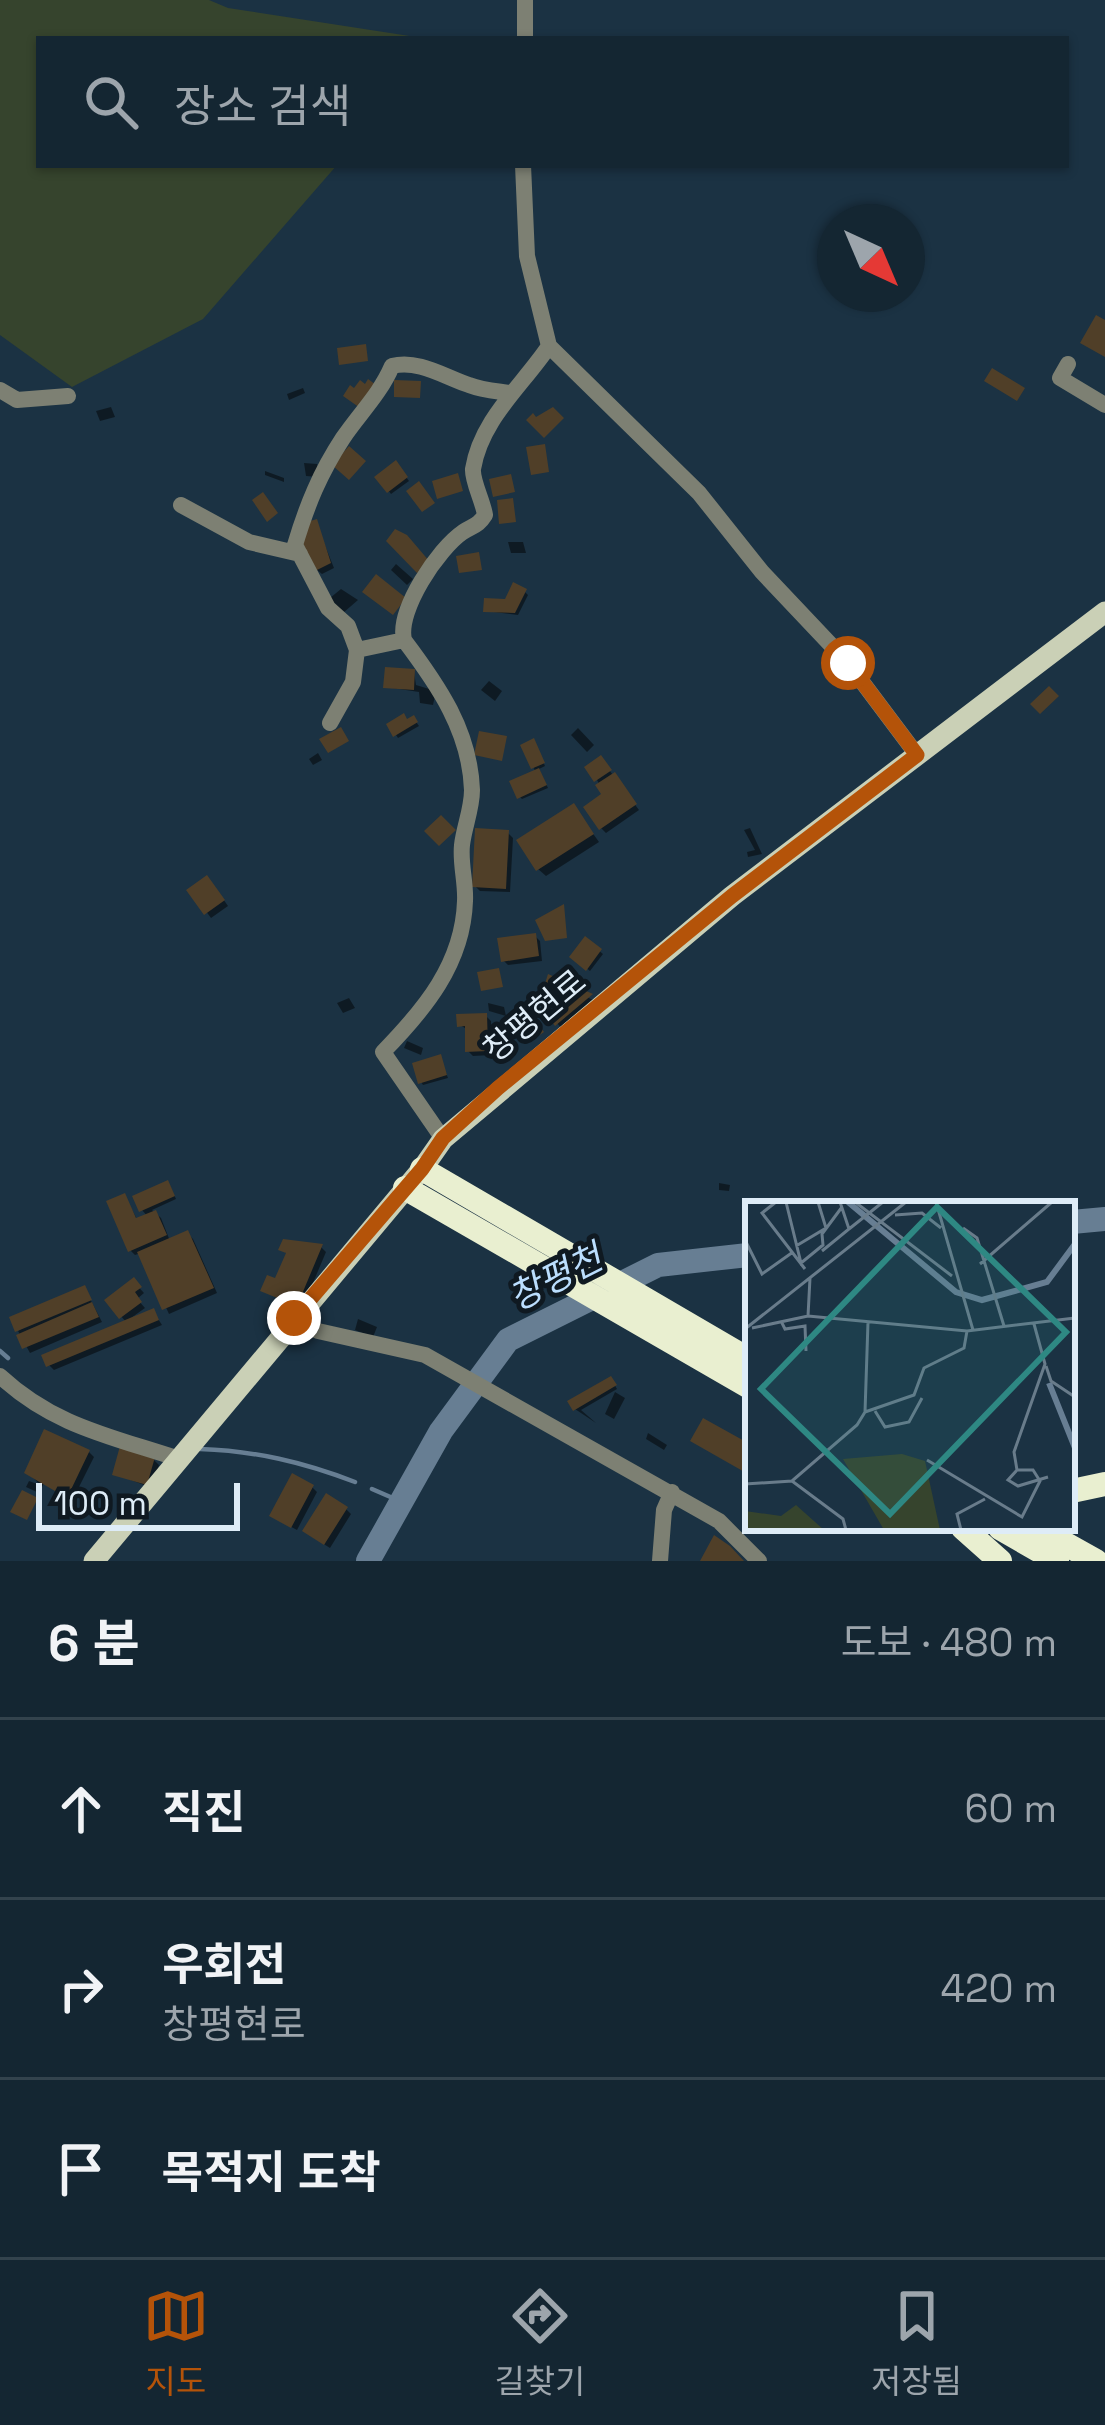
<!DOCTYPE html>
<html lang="ko">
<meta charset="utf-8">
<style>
:root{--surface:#142632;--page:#1d2e3a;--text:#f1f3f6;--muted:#9da5ac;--line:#33434d;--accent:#b45309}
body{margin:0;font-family:"Space Grotesk","Noto Sans KR",sans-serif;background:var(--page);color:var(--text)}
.compass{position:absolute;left:817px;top:204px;width:108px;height:108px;border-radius:50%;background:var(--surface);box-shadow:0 3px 9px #0004;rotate:136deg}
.scale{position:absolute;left:36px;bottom:30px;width:204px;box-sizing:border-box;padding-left:12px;border:6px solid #deecf7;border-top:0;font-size:33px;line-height:42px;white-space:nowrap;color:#deecf7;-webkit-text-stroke:9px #0f1921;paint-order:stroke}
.stop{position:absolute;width:36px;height:36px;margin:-27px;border:9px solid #b45309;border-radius:50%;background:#fff}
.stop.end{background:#b45309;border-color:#fff;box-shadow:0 3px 12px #0008}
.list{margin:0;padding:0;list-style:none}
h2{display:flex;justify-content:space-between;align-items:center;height:156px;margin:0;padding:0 48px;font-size:51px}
h2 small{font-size:39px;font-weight:400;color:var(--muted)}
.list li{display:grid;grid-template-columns:78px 1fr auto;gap:36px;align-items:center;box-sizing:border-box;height:180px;padding:0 48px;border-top:3px solid var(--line)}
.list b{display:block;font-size:45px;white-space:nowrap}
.list p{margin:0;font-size:39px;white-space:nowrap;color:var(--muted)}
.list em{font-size:39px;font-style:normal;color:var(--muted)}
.icon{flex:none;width:66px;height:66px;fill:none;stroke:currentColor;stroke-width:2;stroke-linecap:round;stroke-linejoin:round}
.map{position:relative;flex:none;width:1105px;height:1561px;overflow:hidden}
.search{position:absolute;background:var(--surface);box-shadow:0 3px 9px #0004;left:36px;right:36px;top:36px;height:132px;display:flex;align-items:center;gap:30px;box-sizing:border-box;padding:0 42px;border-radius:0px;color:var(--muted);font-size:45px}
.sheet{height:696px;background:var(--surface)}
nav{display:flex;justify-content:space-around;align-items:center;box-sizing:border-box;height:168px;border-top:3px solid var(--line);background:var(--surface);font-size:33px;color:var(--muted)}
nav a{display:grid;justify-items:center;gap:6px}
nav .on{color:var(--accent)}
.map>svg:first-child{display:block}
.green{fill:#36442d}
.shadow{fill:#0007}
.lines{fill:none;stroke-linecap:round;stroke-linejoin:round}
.stream{stroke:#677e93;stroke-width:4.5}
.river{stroke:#677e93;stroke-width:24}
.building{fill:#503f28}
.minor{stroke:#7d8073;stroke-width:16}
.major{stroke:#cad0b6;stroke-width:21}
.highway{stroke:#e9efd0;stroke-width:24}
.route{stroke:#b45309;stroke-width:15}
.labels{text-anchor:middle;stroke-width:10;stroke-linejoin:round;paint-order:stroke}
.street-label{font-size:33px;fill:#deecf7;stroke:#0f1921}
.water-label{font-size:36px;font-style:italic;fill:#bbdefe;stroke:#0f1921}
.inset-river{fill:none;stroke:#677e93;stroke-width:6}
.inset-road{fill:none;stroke:#697c8b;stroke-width:3}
.view{fill:#2e8883;fill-opacity:0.15;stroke:#2e8883;stroke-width:6}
.inset-edge{fill:none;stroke:#deecf7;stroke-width:6}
</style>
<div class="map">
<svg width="1105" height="1561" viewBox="0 0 1105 1561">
<rect width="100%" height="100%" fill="#1b3243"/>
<path class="green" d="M0 0H209L228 8 429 39H39V165H337L203 319 72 387 0 335Z"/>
<path class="shadow" d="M303 388 305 393 289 400 287 394Z
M111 407 115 417 100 421 96 411Z
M304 463 317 464 319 477 306 476Z
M396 464 409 481 391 494 378 477Z
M265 471 284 478V482L265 475Z
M316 523 334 568 322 574 317 570Z
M508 542H523L526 553H511Z
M396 564 413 579 407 585 391 570Z
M341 589 358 600 343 613 330 598Z
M525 592 528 595 518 615 486 611Z
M414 672 416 685 436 691 433 705 420 703 419 692 386 687Z
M489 681 502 691 495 701 481 690Z
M414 719 419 726 398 738 396 735Z
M578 728 594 745 587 752 571 735Z
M536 745 545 766 539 769 548 788 522 799 520 797 536 773 524 746Z
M318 753 322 760 313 765 309 759Z
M601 759 639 810 606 833 601 828 605 795 597 780Z
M574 807 599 842 546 876 538 869Z
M750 828 762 854 748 857 747 852 755 850 744 830Z
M508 833 513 838 510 892 480 891 475 886Z
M212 883 228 906 211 918 190 890Z
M535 936 540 941 542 961 508 965 503 960Z
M586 940 603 954 590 971 573 957Z
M550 979 595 1001 562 1029 552 1017 567 1004 545 992Z
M349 998 355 1008 343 1013 337 1003Z
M488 1003 504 1007 506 1016 489 1011Z
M486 1016 491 1021 492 1055 473 1056 468 1051V1030L460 1025Z
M407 1041 423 1048 421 1055 404 1048Z
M440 1057 448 1078 423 1085 421 1082Z
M719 1183 730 1185 729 1191 719 1190Z
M170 1186 176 1199 152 1210 161 1218 170 1241 188 1234 193 1239 217 1293 169 1314 141 1253 135 1255 130 1250 125 1197 138 1221 148 1217 142 1210Z
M321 1247 326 1252 302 1309 264 1291 277 1282 288 1255 282 1249Z
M133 1281 144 1293 137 1299 145 1308 131 1318 153 1311 162 1325 54 1370 49 1365 126 1322 108 1301Z
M85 1289 102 1322 30 1353 18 1331Z
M358 1319 377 1327 373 1337 355 1330Z
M613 1382 617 1389 581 1410 596 1423 575 1409Z
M615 1392 625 1398 614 1419 605 1414Z
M648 1433 667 1445 664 1450 646 1439Z
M89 1452 94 1457 72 1501 44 1483 39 1493 26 1487 29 1481 40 1485 28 1472Z
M154 1460 159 1465 152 1488 115 1474Z
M312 1487 317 1492 297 1530 278 1520Z
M346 1509 351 1514 330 1548 311 1536Z"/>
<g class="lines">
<path class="stream" d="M0 1351 8 1358
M200 1449C256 1451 303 1462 355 1482
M372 1489 402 1502"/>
<path class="river" d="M1072 1222 1105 1219
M368 1561 441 1431 508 1340 658 1265 748 1255"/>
</g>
<path class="building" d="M1096 315 1105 320V357L1080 343Z
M366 344 368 361 339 365 337 348Z
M992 368 1025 388 1017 401 984 381Z
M368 379 379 387 363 410 343 396 350 385 354 388 360 380 365 384Z
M394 380 421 381 420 398 394 397Z
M553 407 564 418 544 438 526 420 533 413 536 417Z
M545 444 549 472 531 475 526 447Z
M349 446 366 461 349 480 332 465Z
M396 460 408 477 387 493 374 477Z
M458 473 463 491 437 499 432 481Z
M511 474 515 492 493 497 489 479Z
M419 481 435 503 422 512 406 491Z
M263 492 278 513 267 522 252 500Z
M513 498 516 522 499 524 497 500Z
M317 519 331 563 315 571 301 544 307 522Z
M395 529 407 535 430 562 417 573 386 541Z
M479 552 482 570 459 573 456 556Z
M376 574 406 598 393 615 362 592Z
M513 582 527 589 515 613 483 612 484 598 505 599Z
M385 667 415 669 414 690 383 688Z
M1049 686 1059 696 1040 714 1030 704Z
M404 713 407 719 414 715 418 722 393 737 386 724Z
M341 727 349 741 328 753 319 739Z
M479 731 507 736 502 761 474 755Z
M534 738 545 763 531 769 520 745Z
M601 755 612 770 594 782 584 767Z
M539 768 547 785 517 799 509 781Z
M615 772 637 804 599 830 583 807 601 794 595 785Z
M574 803 594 834 536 871 516 840Z
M441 815 456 830 439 846 424 831Z
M475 828 509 830 506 889 472 887Z
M207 875 225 900 204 915 186 890Z
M564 904 567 938 545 941 535 920Z
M536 933 539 956 501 962 497 938Z
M585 936 602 949 586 971 569 957Z
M499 968 503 987 481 991 477 972Z
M548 974 593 994 555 1026 548 1016 564 1002 542 993Z
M523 1004 544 1032 528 1043 508 1015Z
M487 1013 488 1051 465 1052V1026L457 1027 456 1014Z
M441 1054 447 1075 418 1084 412 1063Z
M168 1180 175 1196 139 1212 132 1196Z
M125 1193 136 1218 156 1210 167 1235 128 1252 106 1201Z
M188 1230 214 1288 162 1310 137 1252Z
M283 1239 323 1244 297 1306 260 1291 267 1275 275 1278 286 1253 278 1250Z
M134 1277 142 1287 135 1292 142 1302 119 1319 104 1300Z
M85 1285 92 1300 15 1332 9 1317Z
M92 1302 99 1317 22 1349 16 1335Z
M154 1308 159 1320 46 1367 41 1355Z
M611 1376 617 1385 573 1411 567 1401Z
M703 1418 748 1443V1474L690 1441Z
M44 1429 90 1450 67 1498 24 1473Z
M120 1446 155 1457 147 1485 112 1475Z
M292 1473 314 1485 291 1528 269 1516Z
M22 1490 38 1498 27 1520 10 1512Z
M326 1493 348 1507 324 1545 302 1531Z
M714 1535 730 1546 744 1561H700Z"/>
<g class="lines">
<path class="minor" d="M525 39V0
M523 165 527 256 549 346 699 493 762 572 848 663 917 755
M1068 364 1060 378 1105 405
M0 390 17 400 68 396
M181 505 249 542 300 554
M357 650 404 640
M330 723 353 682 357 650 348 626 328 608 295 545C307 505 320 473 343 438 360 413 380 394 392 366 418 359 445 377 469 385 482 390 496 391 509 393
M443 1139 383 1052C424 1010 463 964 465 901 466 882 460 864 462 845 464 827 472 809 472 790 470 731 438 685 404 640 397 610 438 549 463 532 474 525 478 526 485 515 483 501 472 481 473 469 481 419 523 385 549 346
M294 1318 318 1331 425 1355 719 1521 759 1561
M0 1376C54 1426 110 1436 179 1459
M660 1561 664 1510 672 1492"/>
<path class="major" d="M94 1561 422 1169 443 1139 732 896 1105 612"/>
<path class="highway" d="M422 1169 748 1359
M405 1188 748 1386
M1072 1491 1105 1484
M963 1528 1000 1561
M1000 1528 1057 1561
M1037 1528 1096 1561"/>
</g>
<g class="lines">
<path class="route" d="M294 1318 422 1169 443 1138 498 1088 732 896 917 755 848 663"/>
</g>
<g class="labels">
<g class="street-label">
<text transform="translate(534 1015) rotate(-40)" y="12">창평현로</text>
</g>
<g class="water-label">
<text transform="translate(555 1277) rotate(-27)" y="13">창평천</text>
</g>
</g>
<g transform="translate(745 1201)">
<rect width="330" height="330" fill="#1b3243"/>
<path d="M157 253 180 260 195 329H139L98 258ZM51 304 79 329H0V310L36 315Z" fill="#36442d"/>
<path class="inset-river" d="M103 1 211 91 237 99 302 81 330 43M304 182 330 247"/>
<path class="inset-road" d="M31 1 17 12 60 68M41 1 56 62 78 44 77 33 97 6M110 1 207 75M191 1 228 129M150 14 177 12 196 27M218 27 232 37 259 125M104 28 138 1M0 39 17 73 48 51M51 45 81 27 73 1M77 50 104 28 95 1M235 63 307 1M63 115 65 77M36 120 40 128 60 125 61 150M7 127 63 115 222 130 330 117M0 128 161 1M301 165 306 180 330 196M130 210 140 226 164 221 177 197M120 211 169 194 179 167 219 147 222 130M182 259 277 316 295 280 288 269H272L269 251 300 163 289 123M272 269 263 279 273 285 303 276M47 280 98 318 101 329M0 283 47 280 112 224 120 211 123 121M216 329 212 313 240 298"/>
<path class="view" d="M192 6 321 131 145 313 16 188Z"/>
<rect width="330" height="330" class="inset-edge"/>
</g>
</svg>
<svg class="compass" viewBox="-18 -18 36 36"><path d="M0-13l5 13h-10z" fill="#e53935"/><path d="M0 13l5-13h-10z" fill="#9da5ac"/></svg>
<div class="scale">100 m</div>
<div class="stop" style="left:848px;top:663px"></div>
<div class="stop end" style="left:294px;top:1318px"></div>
<div class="search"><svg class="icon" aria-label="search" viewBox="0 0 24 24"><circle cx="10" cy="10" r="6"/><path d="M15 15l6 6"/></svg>장소 검색</div>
</div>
<section class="sheet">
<h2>6 분<small>도보 · 480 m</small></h2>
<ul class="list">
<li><svg class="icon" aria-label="ahead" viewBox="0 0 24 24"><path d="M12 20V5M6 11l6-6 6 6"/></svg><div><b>직진</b></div><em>60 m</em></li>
<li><svg class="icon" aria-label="right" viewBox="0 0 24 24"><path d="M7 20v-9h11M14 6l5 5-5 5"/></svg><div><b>우회전</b><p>창평현로</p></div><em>420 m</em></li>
<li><svg class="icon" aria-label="arrive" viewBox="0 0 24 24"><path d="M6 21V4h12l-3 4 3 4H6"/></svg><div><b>목적지 도착</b></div></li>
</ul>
</section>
<nav>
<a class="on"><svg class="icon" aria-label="map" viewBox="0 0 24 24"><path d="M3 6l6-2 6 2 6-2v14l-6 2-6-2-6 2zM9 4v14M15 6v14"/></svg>지도</a>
<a><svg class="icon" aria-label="directions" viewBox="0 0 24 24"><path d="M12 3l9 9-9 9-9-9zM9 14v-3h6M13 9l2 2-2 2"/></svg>길찾기</a>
<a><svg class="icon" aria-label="saved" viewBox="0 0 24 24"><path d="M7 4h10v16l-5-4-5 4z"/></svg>저장됨</a>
</nav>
